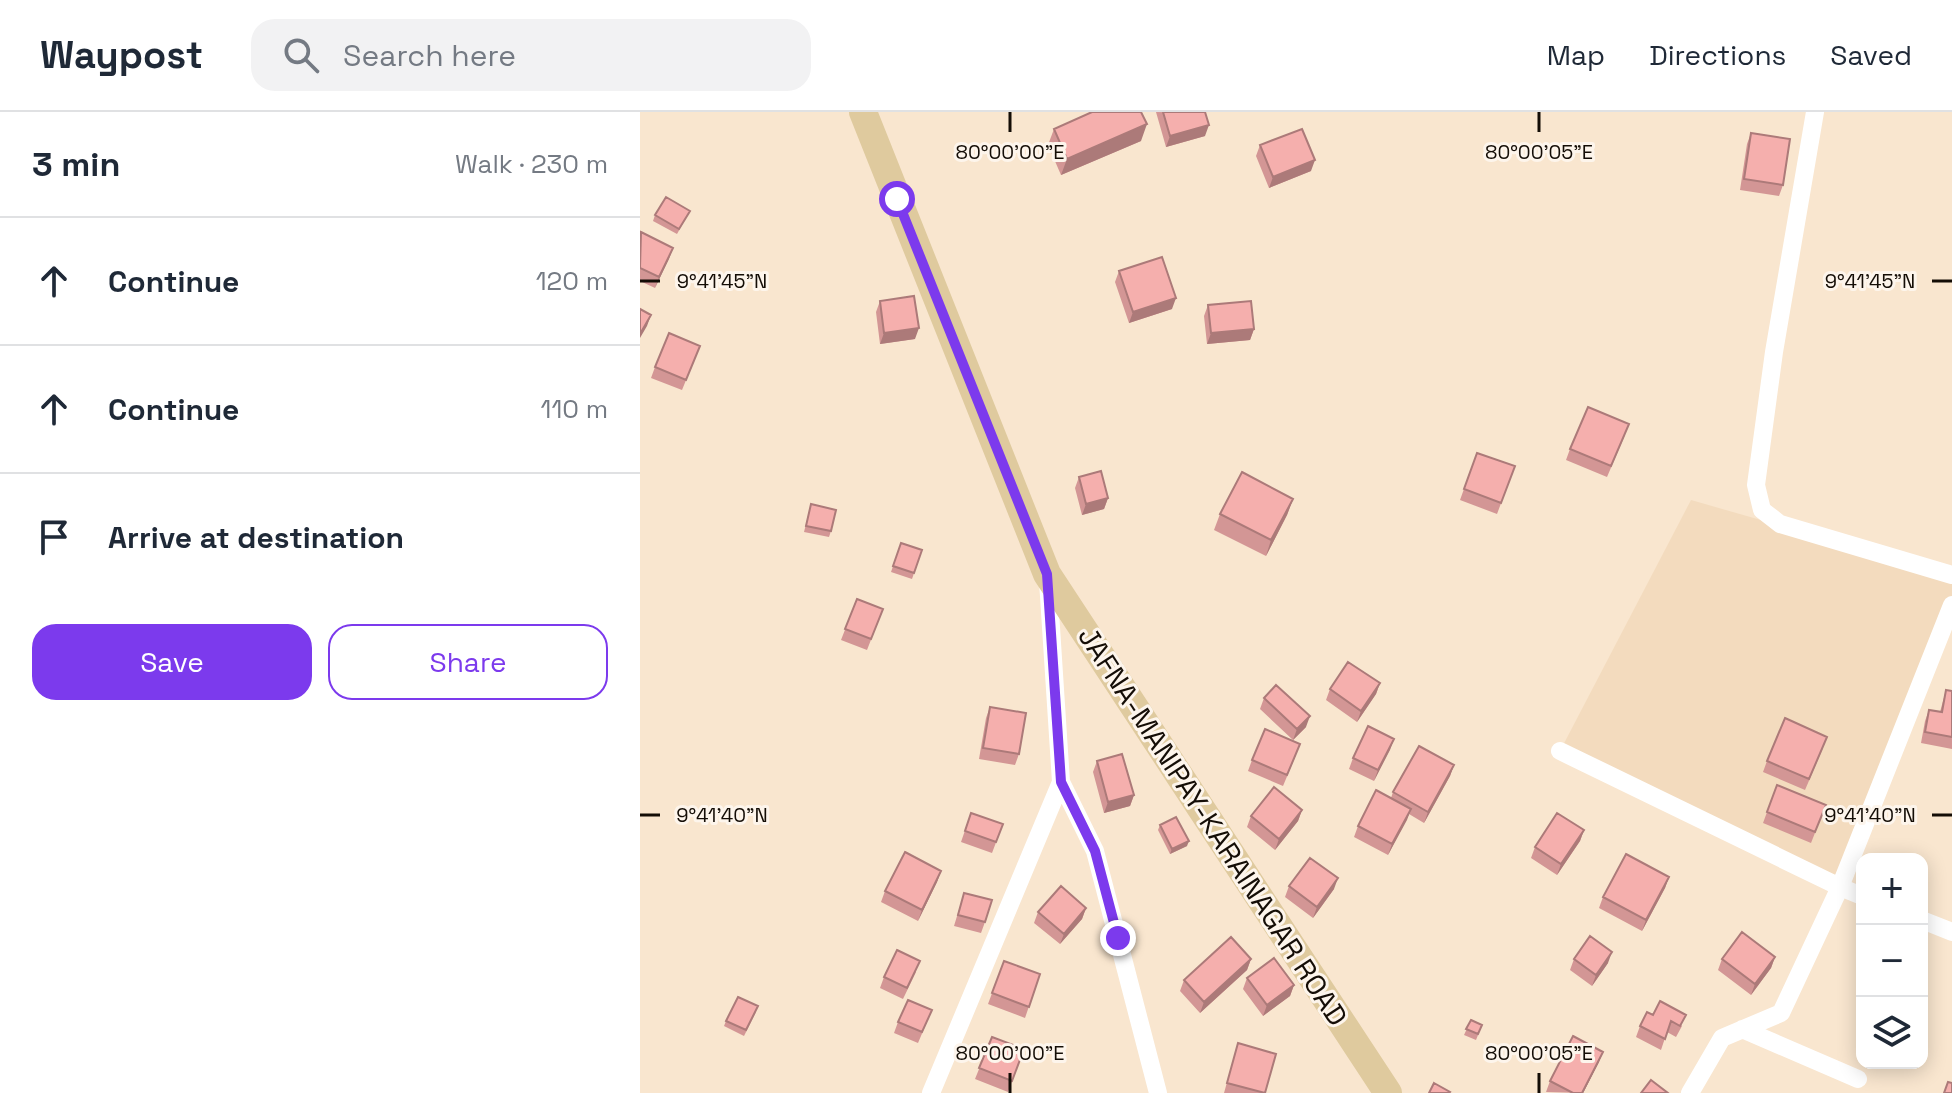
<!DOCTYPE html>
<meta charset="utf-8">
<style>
:root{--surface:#fff;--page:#f2f2f3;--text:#1f2937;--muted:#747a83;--line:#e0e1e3;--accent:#7c3aed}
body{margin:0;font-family:"Space Grotesk",sans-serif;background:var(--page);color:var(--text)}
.controls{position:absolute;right:24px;bottom:24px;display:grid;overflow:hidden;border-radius:16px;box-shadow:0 4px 20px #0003}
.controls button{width:72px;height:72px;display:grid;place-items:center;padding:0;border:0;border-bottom:2px solid var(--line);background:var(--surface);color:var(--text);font:40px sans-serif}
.stop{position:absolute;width:24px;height:24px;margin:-18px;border:6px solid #7c3aed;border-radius:50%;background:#fff}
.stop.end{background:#7c3aed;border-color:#fff;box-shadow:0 2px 8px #0008}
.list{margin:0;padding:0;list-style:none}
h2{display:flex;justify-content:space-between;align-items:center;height:104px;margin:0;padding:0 32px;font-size:34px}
h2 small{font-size:26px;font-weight:400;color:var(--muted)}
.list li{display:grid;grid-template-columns:52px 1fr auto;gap:24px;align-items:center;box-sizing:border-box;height:128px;padding:0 32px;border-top:2px solid var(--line)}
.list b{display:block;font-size:30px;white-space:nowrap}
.list em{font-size:26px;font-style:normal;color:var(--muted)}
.actions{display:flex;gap:16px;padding:24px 32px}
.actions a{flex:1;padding:18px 0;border:2px solid var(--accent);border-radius:24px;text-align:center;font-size:28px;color:var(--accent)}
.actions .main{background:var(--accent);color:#fff}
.icon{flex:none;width:44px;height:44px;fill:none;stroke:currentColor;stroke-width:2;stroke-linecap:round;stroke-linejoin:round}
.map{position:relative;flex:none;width:1312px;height:981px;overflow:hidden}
header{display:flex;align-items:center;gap:48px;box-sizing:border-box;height:112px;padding:0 40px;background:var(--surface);border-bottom:2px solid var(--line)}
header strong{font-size:38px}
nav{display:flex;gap:44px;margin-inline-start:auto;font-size:28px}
.search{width:560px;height:72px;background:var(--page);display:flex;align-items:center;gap:20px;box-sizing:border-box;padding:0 28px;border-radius:24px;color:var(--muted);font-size:30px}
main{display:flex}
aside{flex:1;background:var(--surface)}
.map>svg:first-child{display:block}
.built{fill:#f3dbbe}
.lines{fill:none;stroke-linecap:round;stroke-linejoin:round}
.minor{stroke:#fff;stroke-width:18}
.primary{stroke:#dfca9e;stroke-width:28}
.wall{fill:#d39695}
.shaded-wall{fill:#ac7a79}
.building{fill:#f5afad;stroke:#ac7a79;stroke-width:2}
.route{stroke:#7c3aed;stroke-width:10}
.ticks{fill:none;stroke:#140d06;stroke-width:3}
.labels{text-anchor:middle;stroke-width:6;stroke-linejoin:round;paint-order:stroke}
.street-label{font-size:28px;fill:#140d06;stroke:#fdf5ec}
.ticks-label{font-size:20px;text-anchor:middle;fill:#140d06;stroke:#fdf5ec;stroke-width:6;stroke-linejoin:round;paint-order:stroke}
</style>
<header>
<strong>Waypost</strong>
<div class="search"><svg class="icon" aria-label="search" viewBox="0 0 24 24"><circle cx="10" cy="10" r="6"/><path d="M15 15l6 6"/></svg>Search here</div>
<nav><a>Map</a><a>Directions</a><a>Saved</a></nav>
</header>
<main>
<aside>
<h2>3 min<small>Walk · 230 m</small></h2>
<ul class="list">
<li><svg class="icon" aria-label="ahead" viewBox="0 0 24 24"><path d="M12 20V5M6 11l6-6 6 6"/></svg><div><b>Continue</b></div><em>120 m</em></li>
<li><svg class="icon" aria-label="ahead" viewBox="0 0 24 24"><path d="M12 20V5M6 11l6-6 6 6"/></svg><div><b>Continue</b></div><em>110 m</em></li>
<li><svg class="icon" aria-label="arrive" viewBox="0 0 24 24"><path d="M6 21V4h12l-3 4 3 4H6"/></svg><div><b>Arrive at destination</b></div></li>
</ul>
<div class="actions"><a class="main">Save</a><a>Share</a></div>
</aside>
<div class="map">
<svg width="1312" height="981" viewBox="0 0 1312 981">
<rect width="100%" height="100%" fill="#f9e6cf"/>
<path class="built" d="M1051 388 1312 463V493L1200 775 920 639Z"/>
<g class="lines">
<path class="minor" d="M1175 0 1134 240 1116 373 1122 398 1140 412 1312 463
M920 639 1200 775 1141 901 1082 926 1050 981
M421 670 455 739 518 981
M1222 784 1200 775 1312 493
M1282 808 1312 820
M1102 917 1218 967
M291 981 421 670 408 469"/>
<path class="primary" d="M223 0 407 462 748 981"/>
</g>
<path class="wall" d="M516 0H565V24L526 35Z
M414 17 501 29 421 63 408 33Z
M1111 21 1143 73 1139 84 1100 78 1107 32Z
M620 33 671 59 629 76 616 44Z
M50 99 37 122 13 109 15 103Z
M0 121 33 136 15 176 0 169Z
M479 159 532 197 489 211 475 170Z
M240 189 275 227 240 232 236 200Z
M568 193 614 217 610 228 567 232 564 204Z
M60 234 42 278 11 266 15 255Z
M985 323 967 365 926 348 930 337Z
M837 341 875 354 857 402 820 388Z
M439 365 468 386 464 397 442 403 435 376Z
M653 387 647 403 626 444 574 418 580 402Z
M171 392 191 419 189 425 164 420Z
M261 431 282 438 272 467 251 460Z
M217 487 243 497 227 538 201 528Z
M740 571 736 582 717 610 686 588 690 577Z
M1306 578 1312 579V637L1281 631 1285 609 1289 598 1300 600Z
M624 586 666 615 653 628 620 597Z
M350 595 379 642 375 653 339 647 346 606Z
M754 627 734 669 709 657 713 646Z
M1183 636 1165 678 1123 660 1127 649Z
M656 643 643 674 608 659 612 648Z
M457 649 494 683 490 694 464 701 453 660Z
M814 653 810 664 784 711 769 702 748 743 714 725 718 714 751 686 753 680Z
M1137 673 1186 693 1171 731 1123 711Z
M662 698 658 709 635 738 607 715 611 704Z
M331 701 363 712 352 741 321 730Z
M520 713 547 734 530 742 518 718Z
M944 718 940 729 917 763 891 746 895 735Z
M301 759 297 770 278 809 241 790 245 779Z
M1029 765 1025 776 1002 819 959 796 963 785Z
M649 774 694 777 673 806 645 785Z
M324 781 345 810 341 821 314 814Z
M446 796 442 807 420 832 394 811 398 800Z
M1135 845 1131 856 1111 883 1078 858 1082 847Z
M611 847 607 858 560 901 540 879 544 868Z
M934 847 968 851 952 874 930 858Z
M364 849 400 862 385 906 348 892Z
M276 860 263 887 240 876 244 865Z
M607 866 654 873 650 884 623 904 603 877Z
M1020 889 1042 914 1036 925 1027 920 1021 938 996 925 1000 914 1013 903Z
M292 898 278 931 254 921 258 910Z
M116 900 104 924 84 914 86 909Z
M831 908 842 913 836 928 824 923Z
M352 925 384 937 368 980 335 967Z
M598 931 625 981H584Z
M959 950 943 981 906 980 910 969Z"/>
<path class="shaded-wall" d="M507 12 501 29 421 63 427 47Z
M569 13 565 24 526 35 530 24Z
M675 48 671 59 629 76 633 65Z
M33 136 29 147 15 176 19 165Z
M536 186 532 197 489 211 493 200Z
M11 203 7 214 0 226V222Z
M279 216 275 227 240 232 244 221Z
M614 217 610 228 567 232 571 221Z
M468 386 464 397 442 403 446 392Z
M653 387 647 403 626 444 631 428Z
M740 571 736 582 717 610 721 599Z
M670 604 666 615 653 628 657 617Z
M754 627 750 638 734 669 738 658Z
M814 653 810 664 784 711 788 700Z
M494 683 490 694 464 701 468 690Z
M771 697 767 708 748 743 752 732Z
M662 698 658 709 635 738 639 727Z
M944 718 940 729 917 763 921 752Z
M549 729 547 734 530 742 532 737Z
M301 759 297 770 278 809 282 798Z
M1029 765 1025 776 1002 819 1006 808Z
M698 766 694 777 673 806 677 795Z
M446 796 442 807 420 832 424 822Z
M972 840 968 851 952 874 956 863Z
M1135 845 1131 856 1111 883 1115 872Z
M611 847 607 858 560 901 564 890Z
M654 873 650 884 623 904 627 893Z
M963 940 959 950 943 981H942Z"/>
<path class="building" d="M452 0H501L507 12 427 47 414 17Z
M523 0H565L569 13 530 24Z
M662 17 675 48 633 65 620 33Z
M1111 21 1150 27 1143 73 1104 67Z
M26 85 50 99 39 117 15 103Z
M1 120 33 136 19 165 0 156Z
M522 145 536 186 493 200 479 159Z
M274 184 279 216 244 221 240 189Z
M611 189 614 217 571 221 568 193Z
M0 197 11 203 0 222Z
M29 221 60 234 46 268 15 255Z
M948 295 989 312 971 354 930 337Z
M837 341 875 354 861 391 824 377Z
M461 359 468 386 446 392 439 365Z
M602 360 653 387 631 428 580 402Z
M171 392 196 398 191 419 166 414Z
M261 431 282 438 274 461 253 454Z
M217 487 243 497 231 527 205 517Z
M708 550 740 571 721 599 690 577Z
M636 573 670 604 657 617 624 586Z
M1306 578 1312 579V625L1285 620 1289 598 1302 600Z
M350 595 386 601 379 642 343 636Z
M1145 606 1187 625 1169 667 1127 649Z
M728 614 754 627 738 658 713 646Z
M625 617 660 632 647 663 612 648Z
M779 634 814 653 788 700 753 680Z
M482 642 494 683 468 690 457 649Z
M1137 673 1186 693 1175 720 1127 700Z
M634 675 662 698 639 727 611 704Z
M736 678 771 697 752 732 718 714Z
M331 701 363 712 356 730 325 719Z
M917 701 944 718 921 752 895 735Z
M536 705 549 729 532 737 520 713Z
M265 740 301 759 282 798 245 779Z
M986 742 1029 765 1006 808 963 785Z
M670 746 698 766 677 795 649 774Z
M421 774 446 796 424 822 398 800Z
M324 781 352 788 345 810 318 803Z
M1102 820 1135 845 1115 872 1082 847Z
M950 824 972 840 956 863 934 847Z
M591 825 611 847 564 890 544 868Z
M257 838 280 849 267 876 244 865Z
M634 846 654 873 627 893 607 866Z
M364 849 400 862 389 895 352 881Z
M98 885 118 894 106 918 86 909Z
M268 888 292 898 282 920 258 910Z
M1020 889 1046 903 1040 914 1031 909 1025 927 1000 914 1007 900 1013 903Z
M831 908 842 913 838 922 826 917Z
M933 924 963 940 942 981H933L910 969Z
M352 925 384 937 372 969 339 956Z
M598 931 636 942 625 981 587 971Z
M1011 968 1028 981H1001Z
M1308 970 1312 971V981H1304Z
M794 971 810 980 809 981H789Z"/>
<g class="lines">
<path class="route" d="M257 87 407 462 421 670 455 739 478 826"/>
</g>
<path class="ticks" d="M370 0V20M899 0V20M0 169H20M1292 169H1312M0 703H20M1292 703H1312M370 961V981M899 961V981"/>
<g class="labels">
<g class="street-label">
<text transform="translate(573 714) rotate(57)" y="10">JAFNA-MANIPAY-KARAINAGAR ROAD</text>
</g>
</g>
<g class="ticks-label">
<text x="370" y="47">80°00'00"E</text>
<text x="899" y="47">80°00'05"E</text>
<text x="82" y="176">9°41'45"N</text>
<text x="1230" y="176">9°41'45"N</text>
<text x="82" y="710">9°41'40"N</text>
<text x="1230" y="710">9°41'40"N</text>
<text x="370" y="948">80°00'00"E</text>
<text x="899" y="948">80°00'05"E</text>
</g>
</svg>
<div class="controls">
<button>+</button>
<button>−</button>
<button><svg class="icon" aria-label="layers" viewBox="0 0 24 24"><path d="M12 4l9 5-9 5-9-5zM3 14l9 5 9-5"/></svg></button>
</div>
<div class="stop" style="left:257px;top:87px"></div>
<div class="stop end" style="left:478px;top:826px"></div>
</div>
</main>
